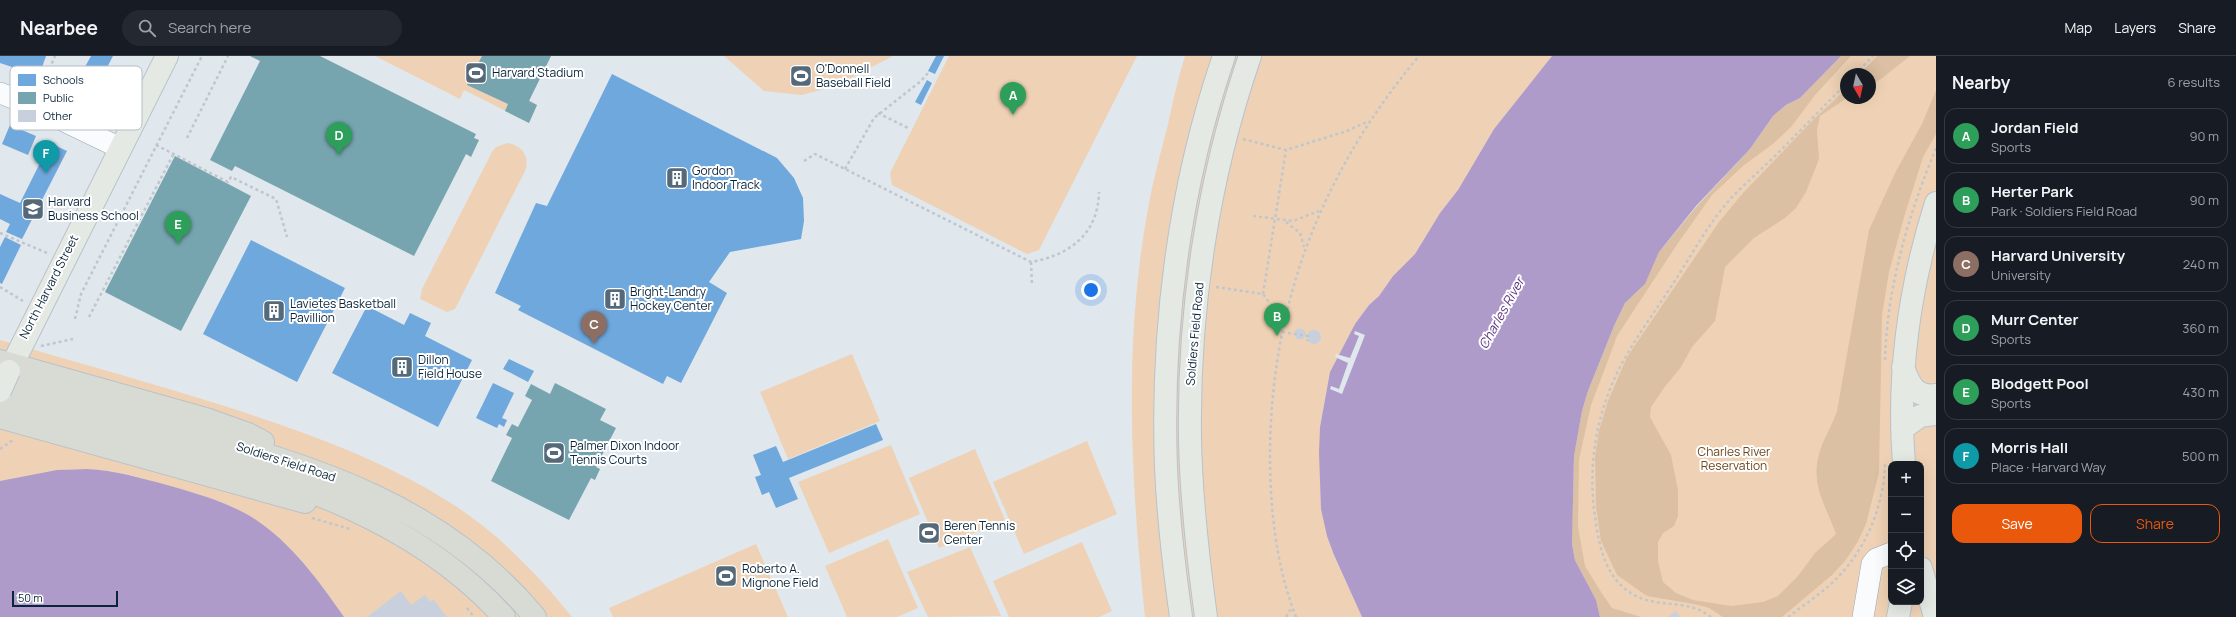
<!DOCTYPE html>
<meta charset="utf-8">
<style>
:root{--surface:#171b24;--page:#242831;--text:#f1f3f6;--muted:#9ea1a6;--line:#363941;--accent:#ea580c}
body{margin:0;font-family:Manrope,sans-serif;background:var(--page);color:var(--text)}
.controls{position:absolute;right:12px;bottom:12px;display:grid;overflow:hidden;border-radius:8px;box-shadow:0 4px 16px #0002}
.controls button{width:36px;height:36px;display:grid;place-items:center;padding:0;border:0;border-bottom:1px solid var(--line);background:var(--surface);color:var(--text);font:20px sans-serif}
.compass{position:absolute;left:1840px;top:12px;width:36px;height:36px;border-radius:50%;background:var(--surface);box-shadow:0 4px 16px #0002;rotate:171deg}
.scale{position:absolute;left:12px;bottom:10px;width:106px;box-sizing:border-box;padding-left:4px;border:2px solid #09253b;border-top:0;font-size:11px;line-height:14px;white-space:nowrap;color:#09253b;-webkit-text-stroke:3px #fff;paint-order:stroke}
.you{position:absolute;left:1091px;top:234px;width:14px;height:14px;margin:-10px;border:3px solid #fff;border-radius:50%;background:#1a73e8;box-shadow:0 0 0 6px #1a73e833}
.badge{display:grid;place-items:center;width:26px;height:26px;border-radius:50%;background:var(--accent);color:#fff;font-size:13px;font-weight:700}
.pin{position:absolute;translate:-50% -33px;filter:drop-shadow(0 1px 2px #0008)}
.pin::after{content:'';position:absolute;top:21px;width:14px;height:12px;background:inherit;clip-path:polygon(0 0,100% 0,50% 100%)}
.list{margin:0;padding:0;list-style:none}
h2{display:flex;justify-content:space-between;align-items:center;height:52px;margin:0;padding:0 16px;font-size:17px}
h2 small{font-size:13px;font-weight:400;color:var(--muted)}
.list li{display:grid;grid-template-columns:26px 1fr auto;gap:12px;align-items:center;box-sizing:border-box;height:56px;margin:0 8px 8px;padding:0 8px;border:1px solid var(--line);border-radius:12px}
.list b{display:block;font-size:15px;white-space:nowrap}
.list p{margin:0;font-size:13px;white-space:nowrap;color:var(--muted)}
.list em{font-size:13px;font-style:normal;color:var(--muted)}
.actions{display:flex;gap:8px;padding:12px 16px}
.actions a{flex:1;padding:9px 0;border:1px solid var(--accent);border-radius:12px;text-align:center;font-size:14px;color:var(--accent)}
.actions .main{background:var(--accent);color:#fff}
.icon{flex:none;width:22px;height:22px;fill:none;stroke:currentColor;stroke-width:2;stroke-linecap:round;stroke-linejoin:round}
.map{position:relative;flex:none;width:1936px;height:561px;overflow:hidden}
header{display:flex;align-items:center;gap:24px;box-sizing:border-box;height:56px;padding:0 20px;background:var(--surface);border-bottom:1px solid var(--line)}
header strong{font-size:19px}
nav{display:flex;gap:22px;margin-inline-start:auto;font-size:14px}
.search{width:280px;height:36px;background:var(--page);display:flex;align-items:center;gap:10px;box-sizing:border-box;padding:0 14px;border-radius:22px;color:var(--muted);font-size:15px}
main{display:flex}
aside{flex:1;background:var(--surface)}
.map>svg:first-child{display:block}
.green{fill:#efd2b5;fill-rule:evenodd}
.forest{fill:#dcc0a3}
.water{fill:#ae9bca}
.pier{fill:#e0e7ed}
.schools{fill:#6fa8dc}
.public{fill:#76a5af}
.building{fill:#c7d0dc}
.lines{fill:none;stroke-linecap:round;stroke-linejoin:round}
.minor-casing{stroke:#97a7b4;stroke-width:22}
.major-casing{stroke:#b9c2ca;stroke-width:24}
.highway-casing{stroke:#b9c2ca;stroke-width:24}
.path{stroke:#c0c6cb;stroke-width:2.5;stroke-dasharray:3 3;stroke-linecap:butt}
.minor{stroke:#fafbfc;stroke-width:21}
.major{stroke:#e5e9e4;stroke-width:22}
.highway{stroke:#d8dbd4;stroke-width:22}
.major-bridge-casing{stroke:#b9c2ca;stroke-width:24;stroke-linecap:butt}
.major-bridge{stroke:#e5e9e4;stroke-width:22}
.labels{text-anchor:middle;stroke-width:4;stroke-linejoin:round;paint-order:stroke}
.poi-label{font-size:12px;fill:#09253b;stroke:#fff;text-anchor:start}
.street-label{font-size:12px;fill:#09253b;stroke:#fff}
.park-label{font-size:12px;fill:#6d461b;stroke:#fff}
.water-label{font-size:13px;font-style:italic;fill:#5e3584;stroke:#fff}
.key{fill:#fff;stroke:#b5bec4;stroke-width:1}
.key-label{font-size:11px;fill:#09253b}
</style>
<header>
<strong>Nearbee</strong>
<div class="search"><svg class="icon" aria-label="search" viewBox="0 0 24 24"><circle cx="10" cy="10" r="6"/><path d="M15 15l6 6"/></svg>Search here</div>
<nav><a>Map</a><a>Layers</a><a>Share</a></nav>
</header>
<main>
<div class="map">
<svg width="1936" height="561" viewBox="0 0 1936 561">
<rect width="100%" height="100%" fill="#e0e7ed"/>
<path class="green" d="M375 0H551L529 44 537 49 529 67 464 34 460 43Z
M724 0H893L835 30 802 39 764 35Z
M949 0H1137L1039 194 1027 198 892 129 890 117Z
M1185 0H1552L1494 73 1458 134 1440 157 1415 198 1393 220 1379 240 1369 249 1355 268 1330 316 1320 371V426L1334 499 1362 561H1145C1131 427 1123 287 1148 153 1153 124 1161 96 1168 68 1173 45 1178 22 1185 0Z
M1841 0H1936V561H1600L1572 488V446L1588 335 1659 196 1800 42ZM1846 18H1870V42H1846ZM1891 408H1921V546H1891Z
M508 87C523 90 530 101 525 115L455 253 447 256 420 243 422 233 492 96 496 91Z
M0 284C79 307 159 329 237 354 313 379 391 407 457 451 501 480 540 521 572 561H344C315 519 279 471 230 450 208 440 184 434 161 428 132 419 105 412 75 413 49 414 25 423 0 425Z
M852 298 880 365 788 403 760 336Z
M1087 385 1117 458 1024 498 993 426Z
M891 389 920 458 829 497 798 426Z
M975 393 1005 464 939 492 909 422Z
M888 483 918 552 897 561H847L825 510Z
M1082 486 1112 555 1099 561H1009L993 525Z
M756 488 788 561H613L609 552Z
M970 491 1001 560 928 561 907 516Z"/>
<path class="forest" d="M1841 0H1851L1815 39 1791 71 1774 87 1743 110 1712 139 1678 187 1617 280 1604 315 1591 349 1579 404 1578 471 1585 510 1601 536 1612 552 1641 561H1600L1596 544 1575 504 1572 488 1574 399 1582 355 1588 335 1614 270 1625 247 1645 228 1659 196 1697 150 1750 93 1773 60 1786 49 1800 42Z
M1877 0H1910L1881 23 1870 29V18H1860Z
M1846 33 1847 42 1820 60 1817 74 1819 103 1806 136 1796 152 1785 162 1754 182 1725 211 1715 265 1692 291 1681 311 1664 332 1651 351 1650 361 1671 399 1678 434V460L1674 470 1663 477 1658 486V505L1663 526 1676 537 1693 544 1731 550 1763 546 1778 540 1798 520 1815 497 1836 478C1824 445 1808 426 1822 389 1827 377 1833 367 1837 355L1869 174 1896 115 1922 68 1936 34V78L1923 101 1905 158 1889 216 1882 259 1879 417 1866 468 1857 487 1845 505 1832 519 1782 561H1723L1709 552 1699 549 1647 540 1617 519 1601 485 1596 451 1595 401 1599 375 1608 345 1627 301 1719 166 1743 137 1813 64Z"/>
<path class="water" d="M1552 0H1841L1800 42 1786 49 1773 60 1750 93 1696 150 1659 196 1645 228 1625 247 1614 270 1588 335 1582 355 1574 400 1572 488 1575 504 1596 544 1600 561H1362L1334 499 1327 480 1321 453 1319 397 1320 371 1330 316 1355 268 1369 249 1379 240 1393 220 1415 198 1440 157 1458 134 1494 73Z
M87 413C115 414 140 422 167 429 188 435 210 441 230 450 279 470 315 519 344 561H0V425L57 414Z"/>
<path class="pier" d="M1355 275 1365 279 1342 338 1330 333 1331 330 1339 333 1348 307 1335 301 1336 298 1350 302 1359 280 1354 278Z"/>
<path class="schools" d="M0 0H46L39 20 0 7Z
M91 0H113L90 44 64 30 72 14 81 18Z
M936 0H944L935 18 928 15Z
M612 18 777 102 794 122 803 142 804 165 801 183 730 196 709 226 727 237 681 327 667 320 663 328 518 254 521 250 495 237 536 147 547 150Z
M927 24 932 27 921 49 915 46Z
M10 69 36 80 28 99 2 88Z
M50 87 67 95 22 183 6 176 10 168 0 163V138L20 147Z
M5 181 21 189 2 228 0 227V191Z
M251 184 345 232 297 326 203 278Z
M367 250 404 269 410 257 431 267 425 280 472 304 438 371 332 317Z
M509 303 534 315 528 326 503 313Z
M493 327 514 337 502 362 507 364 504 371 499 368 497 372 476 362Z
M876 368 883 384 789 422 798 443 776 452 769 436 762 439 755 421 761 419 753 399 776 390 783 406Z"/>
<path class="public" d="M250 0H320L476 78 474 82 479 84 471 101 466 98 414 200 235 110 232 115 210 104 260 5Z
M482 0H551L529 45 537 49 529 67 505 55 508 48 467 29Z
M175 100 251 140 181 275 105 236Z
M555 327 606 353 600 364 616 372 596 411 600 413 595 424 591 422 569 464 491 425 512 382 506 379 512 368 518 371 532 344 525 340 531 328 550 338Z"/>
<path class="building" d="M1294.5 278a5.5 5.5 0 1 1 11 0a5.5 5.5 0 1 1-11 0Z
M1307 281a7 7 0 1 1 14 0a7 7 0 1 1-14 0Z
M401 535 411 549 425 539 430 546 433 543 447 561H367Z
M1676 555 1680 561H1668Z"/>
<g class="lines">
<g class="minor-casing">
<path id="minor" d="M0 37 33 50 120 92
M1863 561 1872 508 1876 503 1891 497"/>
</g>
<g class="major-casing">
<path id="major" d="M1903 311C1909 328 1915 342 1936 339
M9 315 167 0
M1902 373 1920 360 1936 358
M1904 408C1897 319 1909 232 1936 147
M1921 512 1935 561
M1181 561C1174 511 1168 461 1166 411 1161 273 1179 131 1224 0
M1206 561C1198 502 1191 443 1190 383 1188 254 1208 122 1250 0
M1898 561 1901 546"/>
</g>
<g class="highway-casing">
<path id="highway" d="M0 305 206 363 248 378 263 386
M0 323C60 340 120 357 181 374 315 411 442 449 535 561
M0 341C58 358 117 375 175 392 297 427 416 464 504 561
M0 361 305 446"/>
</g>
<path class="path" d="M1855 18 1873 0
M40 35 55 0
M878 57 910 73
M187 82 228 0
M1243 83 1286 94 1347 75 1369 65
M156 89 228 126 231 121 276 143 287 181
M804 105 815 98 1031 206C1070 199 1098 178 1099 136
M845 113 874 62 921 25 927 18 930 20
M1253 160 1293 165 1319 155
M1286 166 1300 177 1304 191
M0 177 47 197
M1031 206 1032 228
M0 231 23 245
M1216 231 1263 238 1284 266
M1263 238 1286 94
M89 261 173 99
M75 263 81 238 202 0
M1282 276 1308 280 1307 285
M41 290 73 283
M1885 304C1887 231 1908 160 1936 92
M0 393 13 384
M312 462 350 473
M467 552 474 561
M1286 561 1292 551
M1296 561C1276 510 1270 453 1270 398 1271 246 1322 116 1419 0
M1711 561C1682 538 1646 559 1617 525 1601 506 1597 477 1594 453 1588 401 1599 347 1625 302 1640 275 1659 250 1676 223 1694 195 1711 163 1735 138 1749 124 1764 111 1778 97 1801 74 1823 51 1846 28
M1788 561C1805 548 1824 536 1838 521 1867 491 1884 449 1885 407"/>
<use href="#minor" class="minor"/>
<use href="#major" class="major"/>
<use href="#highway" class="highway"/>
<g class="major-bridge-casing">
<path id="major-bridge" d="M0 335 9 315"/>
</g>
<use href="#major-bridge" class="major-bridge"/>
</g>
<defs>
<g id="stadium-square" transform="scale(1.15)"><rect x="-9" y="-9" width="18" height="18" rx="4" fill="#546979" stroke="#fff"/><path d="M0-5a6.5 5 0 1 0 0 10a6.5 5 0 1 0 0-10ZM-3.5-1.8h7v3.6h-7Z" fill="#fff"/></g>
<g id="building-square" transform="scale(1.15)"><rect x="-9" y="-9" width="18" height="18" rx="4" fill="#546979" stroke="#fff"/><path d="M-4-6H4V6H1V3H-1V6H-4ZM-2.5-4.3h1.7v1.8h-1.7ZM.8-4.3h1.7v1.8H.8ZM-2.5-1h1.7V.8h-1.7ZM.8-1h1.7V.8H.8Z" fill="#fff"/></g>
<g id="university-square" transform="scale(1.15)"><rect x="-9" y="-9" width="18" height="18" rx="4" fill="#546979" stroke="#fff"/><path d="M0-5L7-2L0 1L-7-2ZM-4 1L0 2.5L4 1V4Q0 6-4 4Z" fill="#fff"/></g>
</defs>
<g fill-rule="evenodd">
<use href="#stadium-square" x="476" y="17"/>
<use href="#stadium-square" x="801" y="20"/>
<use href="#building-square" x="677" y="122"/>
<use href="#university-square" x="33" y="153"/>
<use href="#building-square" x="615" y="243"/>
<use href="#building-square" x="274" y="255"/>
<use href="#building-square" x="402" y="311"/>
<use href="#stadium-square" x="554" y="397"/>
<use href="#stadium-square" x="929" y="477"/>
<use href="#stadium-square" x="726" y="520"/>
</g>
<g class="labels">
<g class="poi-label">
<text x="816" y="17">O'Donnell<tspan x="816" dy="14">Baseball Field</tspan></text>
<text x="492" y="21">Harvard Stadium</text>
<text x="692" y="119">Gordon<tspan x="692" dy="14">Indoor Track</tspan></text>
<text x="48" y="150">Harvard<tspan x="48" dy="14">Business School</tspan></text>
<text x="630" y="240">Bright-Landry<tspan x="630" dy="14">Hockey Center</tspan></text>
<text x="290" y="252">Lavietes Basketball<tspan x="290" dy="14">Pavillion</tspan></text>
<text x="418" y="308">Dillon<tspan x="418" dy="14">Field House</tspan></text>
<text x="570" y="394">Palmer Dixon Indoor<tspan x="570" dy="14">Tennis Courts</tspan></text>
<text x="944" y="474">Beren Tennis<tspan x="944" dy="14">Center</tspan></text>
<text x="742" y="517">Roberto A.<tspan x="742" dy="14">Mignone Field</tspan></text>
</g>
<g class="street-label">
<text transform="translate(49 231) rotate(-63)" y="4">North Harvard Street</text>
<text transform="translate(1195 278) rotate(-85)" y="4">Soldiers Field Road</text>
<text transform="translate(286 406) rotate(18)" y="4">Soldiers Field Road</text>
</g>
<g class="park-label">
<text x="1734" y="400">Charles River<tspan x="1734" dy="14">Reservation</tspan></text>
</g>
<g class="water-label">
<text transform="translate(1501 257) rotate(-61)" y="5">Charles River</text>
</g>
</g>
<rect x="10" y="10" width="132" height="64" rx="6" class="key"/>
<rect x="18" y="18" width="18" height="12" fill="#6fa8dc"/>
<rect x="18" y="36" width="18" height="12" fill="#76a5af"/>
<rect x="18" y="54" width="18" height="12" fill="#c7d0dc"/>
<g class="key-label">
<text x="43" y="28">Schools</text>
<text x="43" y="46">Public</text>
<text x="43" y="64">Other</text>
</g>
</svg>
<div class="controls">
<button>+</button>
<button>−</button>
<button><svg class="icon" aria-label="locate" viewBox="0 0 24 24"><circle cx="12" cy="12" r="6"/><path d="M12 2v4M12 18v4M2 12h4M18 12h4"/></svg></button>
<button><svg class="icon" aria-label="layers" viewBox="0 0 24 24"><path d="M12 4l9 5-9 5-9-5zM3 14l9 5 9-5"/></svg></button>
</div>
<svg class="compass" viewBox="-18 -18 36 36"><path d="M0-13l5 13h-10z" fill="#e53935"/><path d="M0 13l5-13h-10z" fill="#9ea1a6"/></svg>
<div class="scale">50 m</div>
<div class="you"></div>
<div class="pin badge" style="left:1013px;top:59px;background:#2e9e5b">A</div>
<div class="pin badge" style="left:1277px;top:280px;background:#2e9e5b">B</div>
<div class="pin badge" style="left:594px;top:288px;background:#8d6e63">C</div>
<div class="pin badge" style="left:339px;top:99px;background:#2e9e5b">D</div>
<div class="pin badge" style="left:178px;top:188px;background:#2e9e5b">E</div>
<div class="pin badge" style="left:46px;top:117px;background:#0f9aa8">F</div>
</div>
<aside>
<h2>Nearby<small>6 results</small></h2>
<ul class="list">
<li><span class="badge" style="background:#2e9e5b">A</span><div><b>Jordan Field</b><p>Sports</p></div><em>90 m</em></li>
<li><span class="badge" style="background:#2e9e5b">B</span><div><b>Herter Park</b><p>Park · Soldiers Field Road</p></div><em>90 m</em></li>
<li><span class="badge" style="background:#8d6e63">C</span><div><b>Harvard University</b><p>University</p></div><em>240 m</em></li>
<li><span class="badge" style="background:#2e9e5b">D</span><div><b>Murr Center</b><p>Sports</p></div><em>360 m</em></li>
<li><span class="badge" style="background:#2e9e5b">E</span><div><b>Blodgett Pool</b><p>Sports</p></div><em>430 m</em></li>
<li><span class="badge" style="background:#0f9aa8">F</span><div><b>Morris Hall</b><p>Place · Harvard Way</p></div><em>500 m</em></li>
</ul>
<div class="actions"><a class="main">Save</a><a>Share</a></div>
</aside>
</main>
